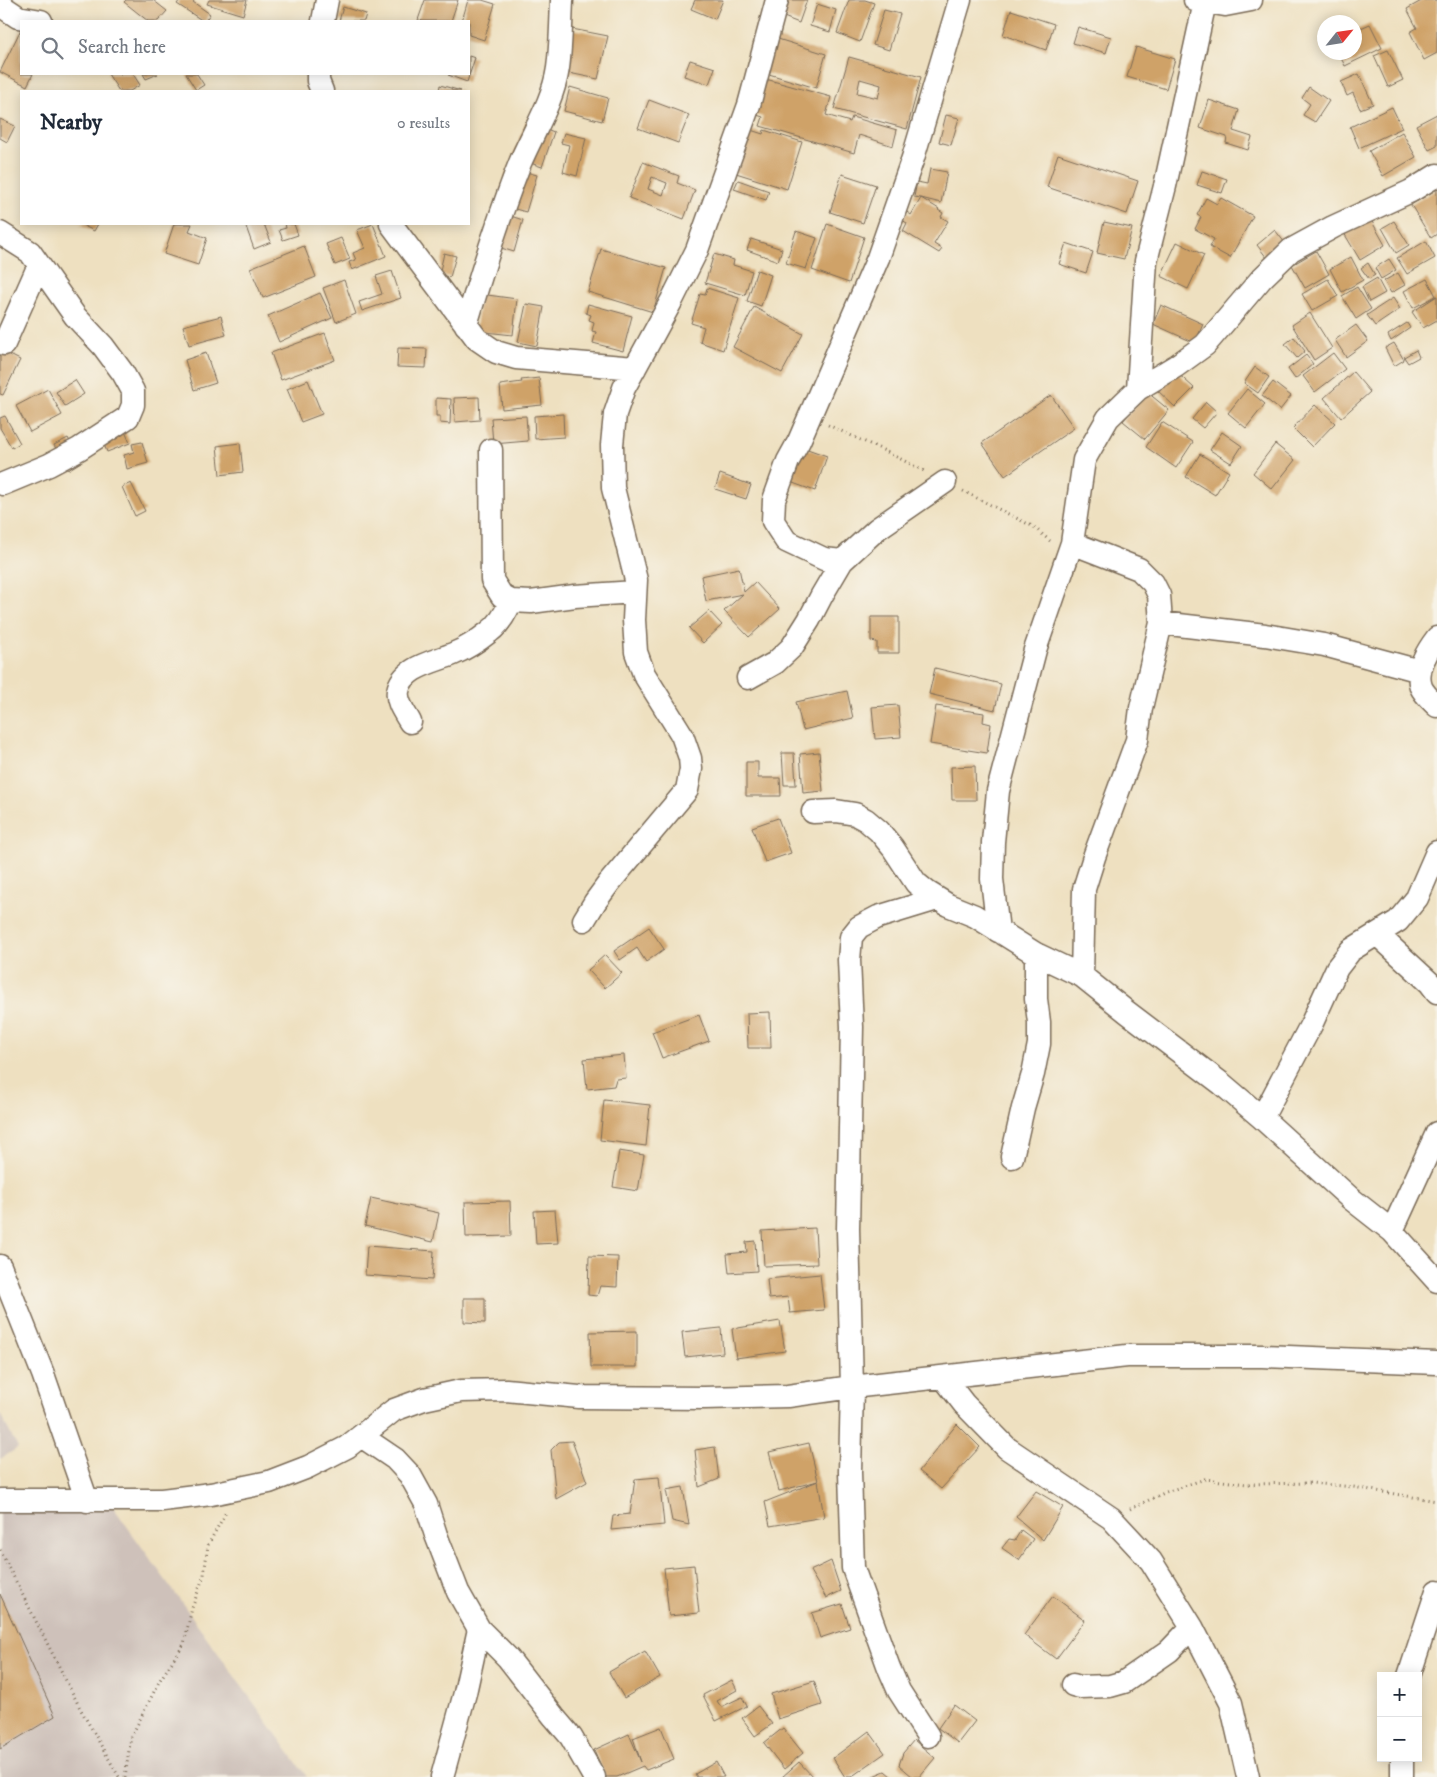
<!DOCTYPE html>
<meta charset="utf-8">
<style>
:root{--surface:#fff;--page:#f2f2f3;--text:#1f2937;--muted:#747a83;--line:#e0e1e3}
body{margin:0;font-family:"IM FELL DW Pica",serif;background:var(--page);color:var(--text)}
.controls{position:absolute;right:15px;bottom:15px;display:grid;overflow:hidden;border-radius:0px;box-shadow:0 2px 12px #0003}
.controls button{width:45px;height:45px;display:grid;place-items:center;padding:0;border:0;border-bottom:1px solid var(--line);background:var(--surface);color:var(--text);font:25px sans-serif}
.compass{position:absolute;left:1317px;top:15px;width:45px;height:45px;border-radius:50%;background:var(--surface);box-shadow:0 2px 12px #0003;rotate:60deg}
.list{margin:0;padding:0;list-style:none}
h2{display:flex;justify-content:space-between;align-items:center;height:65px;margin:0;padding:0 20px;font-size:21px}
h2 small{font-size:16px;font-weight:400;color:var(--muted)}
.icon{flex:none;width:28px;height:28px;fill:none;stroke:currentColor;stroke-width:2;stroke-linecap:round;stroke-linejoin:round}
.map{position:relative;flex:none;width:1437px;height:1777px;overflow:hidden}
.search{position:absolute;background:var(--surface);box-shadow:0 2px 12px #0003;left:20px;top:20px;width:450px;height:55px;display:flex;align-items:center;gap:12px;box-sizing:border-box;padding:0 18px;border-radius:0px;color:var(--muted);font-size:19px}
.panel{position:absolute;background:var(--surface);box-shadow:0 2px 12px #0003;left:20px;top:90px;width:450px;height:135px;border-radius:0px}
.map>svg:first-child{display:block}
.industrial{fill:#cec1ba}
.building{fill:#cfa267;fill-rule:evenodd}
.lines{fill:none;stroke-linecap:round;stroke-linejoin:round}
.minor-casing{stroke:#7a6a57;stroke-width:25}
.path{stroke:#7a6a57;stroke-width:3;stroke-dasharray:1 4;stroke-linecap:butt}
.minor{stroke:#fff;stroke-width:22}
</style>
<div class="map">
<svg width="1437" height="1777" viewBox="0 0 1437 1777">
<rect width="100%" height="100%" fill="#f7f3e8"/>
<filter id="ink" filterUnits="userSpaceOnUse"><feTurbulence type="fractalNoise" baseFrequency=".02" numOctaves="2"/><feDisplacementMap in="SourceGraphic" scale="10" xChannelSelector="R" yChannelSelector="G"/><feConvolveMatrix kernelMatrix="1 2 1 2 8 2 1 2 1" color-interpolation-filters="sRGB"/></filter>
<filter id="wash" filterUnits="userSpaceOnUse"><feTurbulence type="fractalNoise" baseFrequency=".0096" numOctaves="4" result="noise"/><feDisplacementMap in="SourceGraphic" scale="20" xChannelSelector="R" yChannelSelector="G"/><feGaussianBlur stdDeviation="1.12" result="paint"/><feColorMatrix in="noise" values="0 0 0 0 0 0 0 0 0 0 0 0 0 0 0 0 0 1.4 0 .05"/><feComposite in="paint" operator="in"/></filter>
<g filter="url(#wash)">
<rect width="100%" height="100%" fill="#eee0c0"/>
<path class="industrial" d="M0 1414 18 1448 0 1459Z
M0 1499 111 1504 307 1777H0Z"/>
<g id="blocks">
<path class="building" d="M126 0H153L167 11 158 21H148L124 2Z
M180 0H194L193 2 210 14 205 21H203L177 4Z
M209 0H247L243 15 207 4Z
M425 0H458L451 21H423L418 20Z
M468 0H482L495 4 484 40 469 35V21H462Z
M695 0H723L715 19 691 9Z
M775 0H807L799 23 771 12Z
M849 0H865L874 3 860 42 837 33Z
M1423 0H1437V53L1424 60 1410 32 1417 28 1407 9Z
M817 4 836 10 830 32 810 26Z
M343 7 366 14 364 21H339Z
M884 10 900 14 889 50 873 45Z
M1011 10 1054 24 1046 50 1003 35Z
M1370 24 1382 48 1345 66 1338 52H1354V31Z
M1078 27 1111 37 1106 53 1073 43Z
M21 29V74H33L27 86 0 72Z
M572 29 608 36 598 79 564 72Z
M762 34 826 54 816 88 752 69Z
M1136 47 1175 59 1166 89 1127 77Z
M1388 50 1403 80 1388 87 1374 56Z
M469 56 475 58 467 82 448 75 449 74H469Z
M849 57 921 77 907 129 834 109ZM860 79 881 85 878 98 857 93Z
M690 60 715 68 709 84 684 76Z
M108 74H133L140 85 130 91H119Z
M143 74H158L146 79Z
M186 74H197L204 85 196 90Z
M1359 74 1373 104 1360 109 1353 93 1347 96 1341 82Z
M751 75 831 97 826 115 850 122 852 117 897 130 893 146 859 135 854 153 760 126 763 117 741 110Z
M440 85 461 91H439Z
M570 87 608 98 602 121 564 111Z
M1309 87 1329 101 1315 122 1303 115 1310 104 1302 98Z
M649 100 689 115 678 143 638 128Z
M1209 100 1239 110 1233 131 1252 137 1248 150 1226 143 1227 137 1200 128Z
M1392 107 1402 128 1359 148 1350 127Z
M1437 114V146L1429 150 1416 125Z
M946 115 959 118 951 145 939 142Z
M0 119 15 126 7 142 0 138Z
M526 121 554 132 542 167 513 157Z
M738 126 763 134 764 130 802 142 787 189 720 168Z
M1402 132 1416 157 1383 176 1369 151Z
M564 133 586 138 577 176 563 172 569 145 561 143Z
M1058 154 1138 181 1127 214 1047 187Z
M643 162 679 176 677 183 695 190 684 219 629 198ZM652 177 667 183 663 195 648 189Z
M508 167 537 175 526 212 497 204Z
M930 169 947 172 941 203 921 198 939 209 938 210 943 213 941 217 948 221 934 244 942 249 939 253 903 231 907 223 902 220 907 212 911 215 921 198 914 197 917 182 927 184Z
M1202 171 1227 179 1222 193 1197 185Z
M842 174 876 185 863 223 830 212Z
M738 180 769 191 766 200 734 189Z
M1437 189V234L1431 238 1411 205Z
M1206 198 1217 204 1221 198 1253 216 1230 258 1210 247 1214 239 1195 229 1201 217 1197 215Z
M495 211 523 220 514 252 485 243Z
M1370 218 1385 245 1360 260 1344 233Z
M1394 221 1409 245 1396 253 1382 228Z
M1104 222 1132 228 1124 259 1097 253Z
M80 224H98L94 231Z
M174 224H192L189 231 207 238 198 265 164 254Z
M245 224H264L271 242 254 249Z
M285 224H294L298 235 283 240 279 230 286 228Z
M373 224 386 256 352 270 349 262 356 260 353 253 365 248 357 230Z
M827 224 864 237 849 283 812 270Z
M1275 230 1285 243 1267 258 1257 245Z
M796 231 817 238 806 269 786 263Z
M341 238 350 259 335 265 326 244Z
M751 239 782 249 778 261 747 250Z
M1426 241 1435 258 1407 274 1397 258Z
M1177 242 1204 255 1188 289 1161 276Z
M1066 243 1093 252 1086 273 1059 264Z
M304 246 316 277 263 298 250 268Z
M601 249 666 268 653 312 588 292Z
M1316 251 1329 274 1305 288 1292 265Z
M444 253 456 256 450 277 439 275Z
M714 254 734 260 733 265 752 271 745 295 705 283Z
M1351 257 1363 280 1342 292 1330 269Z
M1389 259 1396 270 1381 279 1375 268Z
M1368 263 1375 275 1369 279 1361 268Z
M757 270 771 275 761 306 747 301Z
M392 271 401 298 362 311 359 302 382 294 376 276Z
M1398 273 1405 285 1391 293 1384 281Z
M1377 278 1385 293 1369 302 1362 287Z
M1328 279 1338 296 1312 311 1302 294Z
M1427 279 1436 296 1413 308 1404 291Z
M344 280 356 314 336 322 323 288Z
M1357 287 1371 309 1356 319 1342 296Z
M707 288 739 298 723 350 700 342 704 327 691 323 700 294 705 295Z
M320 293 332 318 279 342 268 316Z
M480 294 517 299 513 335 476 331Z
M1437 296V320L1423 328 1412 312Z
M1393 298 1400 309 1375 326 1367 315Z
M526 304 544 307 537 346 518 342Z
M588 304 632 316 623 351 593 343 596 332 592 331 594 322 589 320 591 315 586 313Z
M1161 305 1203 324 1195 343 1153 324Z
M754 307 803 334 782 373 733 347Z
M1310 313 1332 348 1314 360 1292 325Z
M221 316 226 335 189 345 183 326Z
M1407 323 1410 328 1391 341 1388 335Z
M1356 325 1368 341 1346 357 1335 340Z
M325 333 335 360 281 380 271 353Z
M1294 337 1305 351 1297 358 1285 344Z
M1394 343 1404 360 1394 366 1385 348Z
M398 348 427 349 426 368 397 367Z
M0 350 20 360 3 395 0 394Z
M1416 350 1419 357 1408 363 1404 357Z
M206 353 216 383 194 390 185 360Z
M1333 353 1345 369 1315 392 1303 376Z
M1306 355 1313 364 1295 379 1288 369Z
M1255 367 1269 377 1258 393 1244 383Z
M1174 370 1194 388 1175 407 1156 389Z
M1353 372 1370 392 1341 418 1324 398Z
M539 378 542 405 502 409 500 385 522 382 521 380Z
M75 380 84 394 65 406 56 392Z
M308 380 322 414 301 422 287 389Z
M1273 382 1291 396 1280 410 1262 396Z
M48 389 62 415 30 432 16 406Z
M1247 389 1265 404 1246 428 1228 413Z
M1147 392 1169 410 1145 439 1123 421Z
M1051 395 1074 428 1005 476 982 443Z
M479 397 480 420 455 422 454 398Z
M436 398 451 399 450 424 440 423V416H436Z
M1206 402 1217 412 1203 428 1192 419Z
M1315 405 1335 423 1312 447 1293 428Z
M563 414 564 437 535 439 534 416Z
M5 416 20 443 12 448 0 428V418Z
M526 416 528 441 493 444 491 418Z
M1162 422 1193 442 1176 468 1146 447Z
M124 429 130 443 107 452 101 437Z
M1222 432 1242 446 1231 463 1210 450Z
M68 438 81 462 68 470 54 445Z
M142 442 148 463 127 469 124 455 134 452 132 444Z
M240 443 243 472 220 475 217 446Z
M1275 444 1295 460 1272 489 1253 473Z
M802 447 827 456 815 491 790 482Z
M1200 454 1229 472 1215 495 1186 477Z
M720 474 751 485 746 499 715 489Z
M131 483 145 511 135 516 122 487Z
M739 568 744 592 755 582 780 609 749 637 724 611 743 594 706 601 701 576Z
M709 611 722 625 703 643 689 628Z
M871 617H899V653H877V642L871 641Z
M935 668 1001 684 995 710 929 694Z
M847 691 853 718 803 730 796 702Z
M898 705 901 737 875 739 872 707Z
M936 706 984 713 983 722 991 724 987 753 930 744Z
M819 752 823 791 803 793 800 754Z
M782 753H794L796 785H784Z
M746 762H758V778H780L781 796H746Z
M975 766 976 800H952L951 767Z
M778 818 791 853 765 862 752 827Z
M649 927 664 949 646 962 637 948 620 960 614 951Z
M605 955 622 973 605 988 588 970Z
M770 1012 771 1048H748L747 1013Z
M699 1015 709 1041 662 1058 652 1032Z
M624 1055 626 1078 616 1079 614 1086 587 1089 584 1059Z
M604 1100 650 1105 646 1146 600 1140Z
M619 1151 644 1155 638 1191 613 1187Z
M371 1198 439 1213 433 1242 365 1226Z
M510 1201 511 1236 466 1237 465 1202Z
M555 1210 558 1243 536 1244 534 1211Z
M815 1228 817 1264 764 1266 762 1231Z
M755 1241 757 1271 729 1273 727 1254 747 1252 746 1242Z
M367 1246 434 1251 432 1280 365 1275Z
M589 1256 618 1257 617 1287 600 1286 597 1296 588 1295Z
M820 1274 824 1310 790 1313 788 1297 769 1299 767 1279Z
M464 1298H485V1323L464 1322Z
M780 1321 785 1351 736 1358 732 1329Z
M721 1328 723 1353 685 1357 682 1332Z
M637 1331V1367H591L590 1332Z
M957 1424 980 1447 941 1489 919 1471Z
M572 1441 587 1482 556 1499 551 1450 559 1442Z
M809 1443 818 1481 779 1491 769 1452Z
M715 1447 719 1479 699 1487 695 1450Z
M659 1477 664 1525 611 1530 613 1516 630 1514 635 1479Z
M818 1481 824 1517 770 1526 765 1502Z
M683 1487 689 1525 672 1521 666 1490Z
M1036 1491 1063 1507 1043 1540 1016 1517Z
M1021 1530 1033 1539 1019 1560 1002 1548 1009 1539 1015 1540Z
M831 1561 841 1591 826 1598 810 1571Z
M694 1565 699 1613 669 1616 664 1568Z
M0 1594 55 1716 0 1749Z
M1053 1596 1085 1620 1056 1659 1024 1635Z
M842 1604 850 1628 820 1638 812 1613Z
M645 1651 660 1677 624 1698 609 1672Z
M732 1680 737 1690 717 1701 721 1707 742 1697 747 1706 716 1721 703 1695Z
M814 1681 822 1705 778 1719 771 1694Z
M954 1705 975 1721 958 1743 938 1728Z
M758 1706 772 1724 755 1736 742 1718Z
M661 1727 674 1759 646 1770 643 1766 617 1777H606L594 1750 629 1734 641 1762 633 1738Z
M783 1728 803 1753 784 1769 764 1743Z
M869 1731 885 1753 851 1777H845L833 1758Z
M914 1740 935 1758 919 1777H913L899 1765 903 1753Z
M716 1762 724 1777H697L695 1774Z
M799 1762 813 1777H782Z
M885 1771 892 1777H871Z"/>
</g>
</g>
<g filter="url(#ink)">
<use href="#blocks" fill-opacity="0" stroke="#7a6a57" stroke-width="1"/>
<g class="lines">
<g class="minor-casing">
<path id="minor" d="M1195 0 1225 5 1251 0
M0 5 18 17 41 21
M323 21 327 0
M318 74V81L322 91
M391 224 477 339 496 352 516 358 635 368
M0 233 30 252 75 316 103 346 123 373 133 391V405L128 417 79 449 49 465 3 484
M466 325C482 271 499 216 520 163 533 132 553 102 558 68 561 46 561 22 562 0
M4 344 39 265
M1138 389 1146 261 1165 186 1205 2
M491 450 492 580 502 596 511 601 531 602 575 596 635 592
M1072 543 1139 569 1153 583 1159 595 1161 623 1141 708 1137 740 1094 857 1084 889 1082 976
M842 561 824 559 786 541 773 521 774 500 788 461 799 441 878 258 913 158 960 0
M1161 623 1265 635 1324 645 1420 671
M1437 638C1427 651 1415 670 1421 687 1424 694 1432 701 1437 706
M748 678 775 663 792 647 809 620 822 595 842 561 877 529 945 482
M410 722C405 713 396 702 398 691 402 667 434 662 453 654 465 649 479 640 489 632 500 624 506 613 511 601
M813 812 836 811 855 814 866 820 879 831 893 848 916 883 927 892 948 905 975 916 1036 954 1082 976 1127 1012 1222 1084 1262 1118 1350 1198 1392 1231 1437 1281
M584 920 595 902 609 883 687 790 691 769 690 758 682 735 644 674 636 652 634 620 636 580 613 488 612 445 615 414 624 388 672 300 697 250 749 105 777 0
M998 931 992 879 993 842 998 791 1035 650 1072 543 1084 460 1108 418 1138 389 1176 366 1205 345 1262 278 1291 250 1333 227 1411 191 1437 175
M1378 935 1430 983 1437 992
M1262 1118 1311 1025 1337 968 1351 950 1398 921 1417 898 1437 852
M1012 1157 1023 1108 1033 1074 1039 1044V1022L1036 999V954
M1392 1231 1437 1133
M0 1266 43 1374 87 1501
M943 1377 964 1404 1007 1448 1111 1518 1151 1561 1192 1627 1231 1703 1248 1777
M361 1436 395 1459 410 1475 426 1504 436 1535 458 1592 479 1629 508 1658 554 1717 571 1737 594 1777
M0 1500H162L211 1494 269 1482 308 1467 347 1447 394 1410 424 1399 461 1391 506 1390 579 1397 704 1398 788 1396 852 1387 1127 1356H1262L1437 1363
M1409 1676 1437 1591
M1073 1685 1080 1687 1110 1686 1124 1682 1169 1651 1192 1627
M928 1736 899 1691 889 1668 853 1568 850 1472 852 1387 848 1229 852 1027 849 960 851 937 859 927 878 917 937 899
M1402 1758V1777
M442 1777 465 1693 479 1629"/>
</g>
<path class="path" d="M828 425 885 451 924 471
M963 491 1034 527 1050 541
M1130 1509 1166 1492 1205 1479 1247 1484 1312 1483 1353 1487 1437 1501
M0 1550 81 1710 119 1777
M125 1777 131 1737 160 1680 184 1644 192 1608 204 1575 208 1545 226 1512"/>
<use href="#minor" class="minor"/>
</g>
</g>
</svg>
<div class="controls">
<button>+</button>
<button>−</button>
</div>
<svg class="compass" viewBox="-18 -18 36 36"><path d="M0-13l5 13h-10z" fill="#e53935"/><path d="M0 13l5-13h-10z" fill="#747a83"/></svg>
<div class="search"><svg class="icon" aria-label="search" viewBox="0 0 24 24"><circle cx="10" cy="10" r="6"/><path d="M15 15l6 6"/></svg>Search here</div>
<section class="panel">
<h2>Nearby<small>0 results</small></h2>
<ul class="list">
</ul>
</section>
</div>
